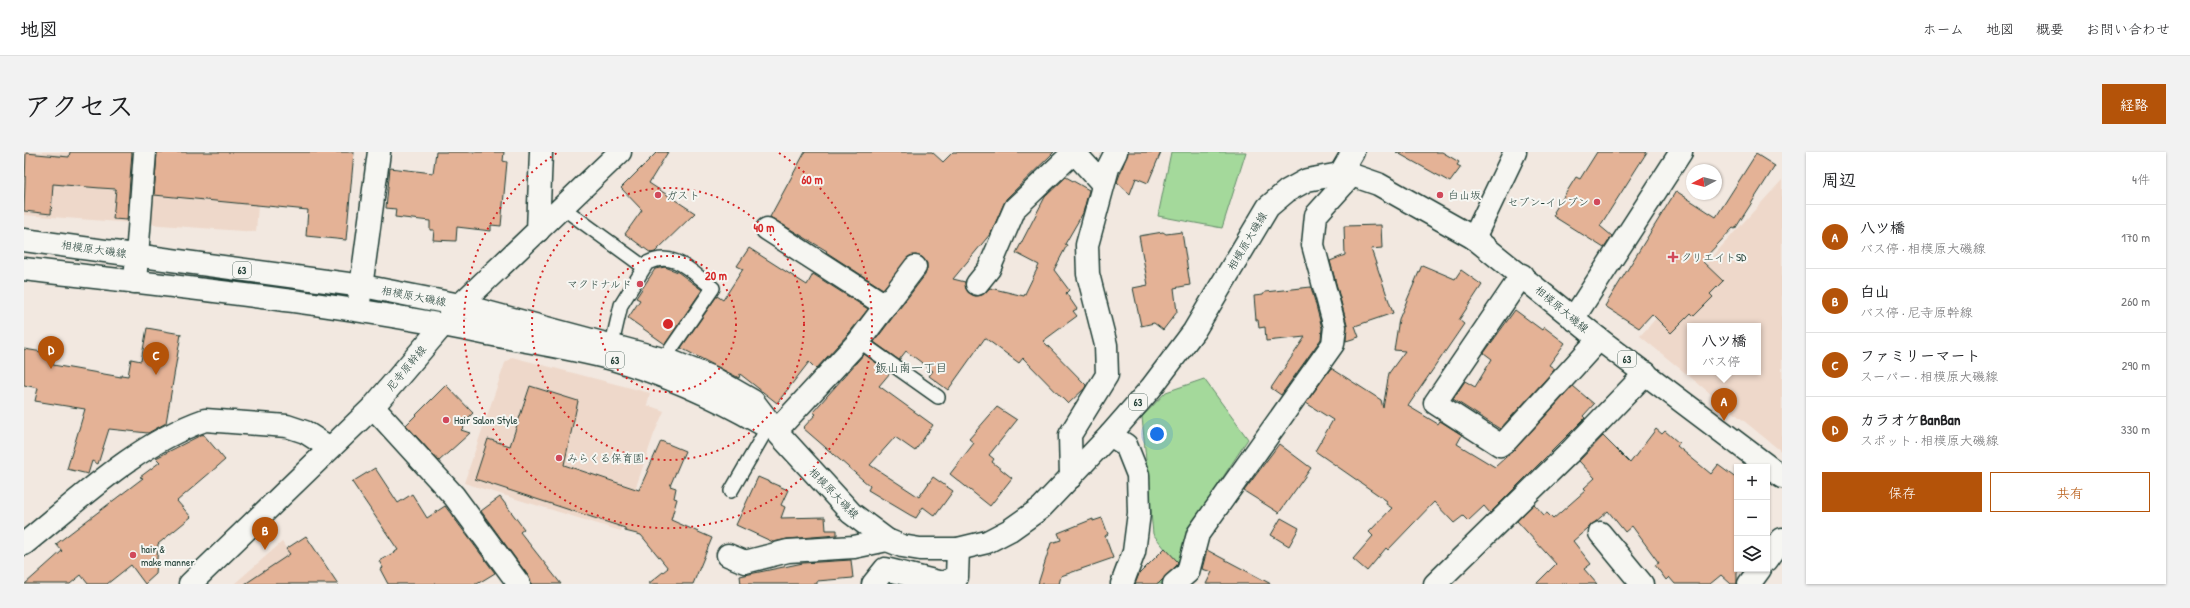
<!DOCTYPE html>
<html lang="ja">
<meta charset="utf-8">
<style>
:root{--surface:#fff;--page:#f2f2f2;--text:#202124;--muted:#757577;--line:#e0e0e0;--accent:#b45309}
body{margin:0;font-family:"Patrick Hand","Klee One",sans-serif;background:var(--page);color:var(--text)}
.controls{position:absolute;right:12px;bottom:12px;display:grid;overflow:hidden;border-radius:0px;box-shadow:0 1px 3px #0004}
.controls button{width:36px;height:36px;display:grid;place-items:center;padding:0;border:0;border-bottom:1px solid var(--line);background:var(--surface);color:var(--text);font:20px sans-serif}
.compass{position:absolute;left:1662px;top:12px;width:36px;height:36px;border-radius:50%;background:var(--surface);box-shadow:0 1px 3px #0004;rotate:263deg}
.you{position:absolute;left:1133px;top:282px;width:14px;height:14px;margin:-10px;border:3px solid #fff;border-radius:50%;background:#1a73e8;box-shadow:0 0 0 6px #1a73e833}
.badge{display:grid;place-items:center;width:26px;height:26px;border-radius:50%;background:var(--accent);color:#fff;font-size:13px;font-weight:700}
.pin{position:absolute;translate:-50% -33px;filter:drop-shadow(0 1px 2px #0008)}
.pin::after{content:'';position:absolute;top:21px;width:14px;height:12px;background:inherit;clip-path:polygon(0 0,100% 0,50% 100%)}
.popup{position:absolute;left:1663px;top:171px;width:74px;height:52px;box-sizing:border-box;display:grid;place-content:center;border-radius:0px;background:var(--surface);filter:drop-shadow(0 1px 3px #0005);font-size:13px;white-space:nowrap;color:var(--muted)}
.popup b{font-size:15px;color:var(--text)}
.popup::after{content:'';position:absolute;left:50%;top:100%;margin-left:-8px;border:8px solid transparent;border-top-color:var(--surface)}
.list{margin:0;padding:0;list-style:none}
h2{display:flex;justify-content:space-between;align-items:center;height:52px;margin:0;padding:0 16px;font-size:17px}
h2 small{font-size:13px;font-weight:400;color:var(--muted)}
.list li{display:grid;grid-template-columns:26px 1fr auto;gap:12px;align-items:center;box-sizing:border-box;height:64px;padding:0 16px;border-top:1px solid var(--line)}
.list b{display:block;font-size:15px;white-space:nowrap}
.list p{margin:0;font-size:13px;white-space:nowrap;color:var(--muted)}
.list em{font-size:13px;font-style:normal;color:var(--muted)}
.actions{display:flex;gap:8px;padding:12px 16px}
.actions a{flex:1;padding:9px 0;border:1px solid var(--accent);border-radius:0px;text-align:center;font-size:14px;color:var(--accent)}
.actions .main{background:var(--accent);color:#fff}
.icon{flex:none;width:22px;height:22px;fill:none;stroke:currentColor;stroke-width:2;stroke-linecap:round;stroke-linejoin:round}
.map{position:relative;flex:none;width:1758px;height:432px;overflow:hidden;border-radius:0px}
header{display:flex;align-items:center;gap:24px;box-sizing:border-box;height:56px;padding:0 20px;background:var(--surface);border-bottom:1px solid var(--line)}
header strong{font-size:19px}
nav{display:flex;gap:22px;margin-inline-start:auto;font-size:14px}
.intro{display:flex;align-items:center;justify-content:space-between;box-sizing:border-box;height:96px;padding:0 24px}
h1{margin:0;font-size:28px}
.button{padding:10px 18px;border-radius:0px;background:var(--accent);color:#fff;font-size:14px;font-weight:700}
main{display:flex;gap:24px;padding:0 24px}
aside{flex:1;background:var(--surface);border-radius:0px;box-shadow:0 1px 3px #0004}
.map>svg:first-child{display:block}
.built{fill:#eed8ca;fill-rule:evenodd}
.green{fill:#a4d99b;stroke:#628b68}
.building{fill:#e4b296;stroke:#1f3d34}
.lines{fill:none;stroke-linecap:round;stroke-linejoin:round}
.service-casing{stroke:#1f3d34;stroke-width:16}
.minor-casing{stroke:#1f3d34;stroke-width:25}
.tertiary-casing{stroke:#1f3d34;stroke-width:25}
.primary-casing{stroke:#1f3d34;stroke-width:25}
.service{stroke:#f6f6f2;stroke-width:13}
.minor{stroke:#f6f6f2;stroke-width:22}
.tertiary{stroke:#f6f6f2;stroke-width:22}
.primary{stroke:#f6f6f2;stroke-width:22}
.ring{fill:none;stroke:#d62828;stroke-width:2;stroke-dasharray:2 4}
.poi-dot{fill:#d1495b;stroke:#f6f6f2;stroke-width:1.5}
.labels{text-anchor:middle;stroke-width:4;stroke-linejoin:round;paint-order:stroke}
.shield{fill:#f6f6f2;stroke:#60746d;stroke-width:1}
.shield-label{font-size:10px;font-weight:bold;fill:#1f3d34}
.poi-label{font-size:11px;fill:#1f3d34;stroke:#f6f6f2;text-anchor:start}
.street-label{font-size:11px;fill:#1f3d34;stroke:#f6f6f2}
.neighbourhood-label{font-size:12px;fill:#1f3d34;stroke:#f6f6f2}
.centre{fill:#d62828;stroke:#f6f6f2;stroke-width:2}
.ring-label{font-size:12px;text-anchor:middle;font-weight:bold;fill:#d62828;stroke:#f6f6f2;stroke-width:4;stroke-linejoin:round;paint-order:stroke}
</style>
<header>
<strong>地図</strong>
<nav><a>ホーム</a><a>地図</a><a>概要</a><a>お問い合わせ</a></nav>
</header>
<div class="intro"><h1>アクセス</h1><a class="button">経路</a></div>
<main>
<div class="map">
<svg width="1758" height="432" viewBox="0 0 1758 432">
<rect width="100%" height="100%" fill="#f2e8e0"/>
<filter id="ink" filterUnits="userSpaceOnUse"><feTurbulence type="fractalNoise" baseFrequency=".025" numOctaves="2"/><feDisplacementMap in="SourceGraphic" scale="8" xChannelSelector="R" yChannelSelector="G"/><feConvolveMatrix kernelMatrix="1 2 1 2 8 2 1 2 1" color-interpolation-filters="sRGB"/></filter>
<g filter="url(#ink)">
<path class="built" d="M0 0H238L232 80 0 63Z
M1758 28V300L1616 184ZM1666 174H1734V220H1666Z
M488 205 626 241 623 253 640 259 630 282 597 379 440 331 481 211Z
M258 390 286 432H210Z"/>
<path class="green" d="M1147 0H1222L1198 76 1134 64Z
M1180 227 1224 287 1169 371 1161 414 1139 432H1132L1155 414 1129 382 1118 265 1142 240Z"/>
<path class="building" d="M46 0H108L103 68 89 67 92 37 76 36 29 32 27 62 0 59 2 1 45 5Z
M133 0H330L322 88 282 84 284 58 130 43Z
M412 0H480L479 9 483 10 477 74 467 73V79L433 75 432 89 409 88 410 78H406V69L371 65 372 57 362 56 366 16 409 21Z
M633 0H644L625 31 671 61 631 100 627 101 601 82 618 58 597 36Z
M781 0H908L919 10 929 0H1030L982 47 967 81 929 127 941 130 942 137 951 144 958 143 966 136 1000 144 1015 113 992 101 1021 45 1042 25 1065 38 1059 61 1041 92 1043 93 1030 118 1045 138 1042 141 1053 157 1049 159 1053 164 1019 189 1062 233 1061 236 1044 252 999 206 995 211 961 186 924 238 905 224 909 219 882 199 875 208 850 190 901 123 903 117V111L898 105 892 103 886 104 859 137 802 100 803 99 746 65Z
M1104 0H1137L1124 31 1112 26 1106 42 1093 30Z
M1372 0H1418L1435 10 1433 13 1437 15 1426 30Z
M1573 0H1623L1576 74 1588 84 1580 96 1529 64 1531 61 1530 60 1552 25 1556 27Z
M1732 2 1751 14 1711 77 1709 76 1678 109 1699 129 1686 142 1689 145 1670 164 1667 161 1647 181 1628 162 1615 176 1581 154 1652 39 1692 65Z
M1357 73 1358 96 1347 97 1369 161 1331 174 1335 185 1322 189 1323 172 1306 109 1321 103 1320 74Z
M1139 80 1142 82 1158 80 1166 133 1150 136 1153 160 1139 178 1130 171 1117 174 1109 136 1124 133 1115 84Z
M725 96 783 133 789 122 844 157 825 181 792 217 785 210 753 251 716 222 715 226 657 196 693 144 699 148 719 117 713 114Z
M1398 113 1431 127 1437 118 1458 133 1435 168 1440 172 1384 254 1414 272 1416 269 1438 283 1433 292 1471 315 1492 296 1549 234 1570 252 1559 264 1561 266 1466 361 1460 354 1444 369 1439 364 1430 371 1410 350 1364 398 1362 396 1343 419 1329 407 1349 384 1345 380 1368 356 1362 352 1363 349 1291 299 1309 268 1282 251 1307 216 1357 248 1359 256 1365 221 1381 199 1370 198 1375 167Z
M641 115 654 120 678 138 641 192 604 166 616 148 612 146 631 117Z
M1287 135 1298 176 1297 187 1257 243 1247 236 1281 185 1242 189 1241 175 1235 176 1234 168H1232L1230 144 1239 143 1241 140Z
M1491 158 1518 178 1520 175 1541 191 1525 213 1531 217 1476 277 1429 247 1441 229 1451 235 1468 207 1460 201Z
M123 176 157 182 142 271 124 281 85 277 74 312 68 309 64 322 43 317 61 257 11 249 14 236 0 233V197L31 202 29 213 97 225V223L104 224 107 207 117 209Z
M840 202 866 221 855 234 909 273 891 299 871 285 846 313 895 345 909 325 929 339 911 364 899 355 892 366 886 363 844 338 846 334 779 276 792 262 789 260Z
M422 233 449 261 443 267 446 269 437 278 446 281 415 309 382 273Z
M506 234 554 249 540 313 615 338 637 289 661 299 646 334 652 336 650 346 653 347 647 368 688 386 669 432H624L644 416 617 383 601 379V376L451 327 464 287 486 294Z
M973 255 993 268 965 303 970 307 968 310 988 326 966 354 926 322 950 291 945 287Z
M1632 277 1638 282 1641 279 1655 291 1653 294 1687 322 1694 313 1713 327V432H1707L1697 423 1686 432H1651L1645 425 1642 428 1631 413 1635 411 1608 374 1601 380 1584 359 1549 389 1567 412 1560 417 1573 432H1512L1532 412 1493 369 1510 352 1520 363 1523 361 1529 367 1562 338 1560 336 1571 326 1555 309 1579 284 1606 311Z
M179 282 201 308 153 349 167 365 134 392 132 422 121 432 107 413 83 432H64L57 423 46 432H1L38 399 32 392 119 326 116 325 136 310 132 306Z
M1255 292 1287 316 1255 361 1220 339Z
M351 316 374 351 388 342 403 366 421 354 471 421 453 432H364L356 417 359 416 355 409 374 398 328 330Z
M734 325 764 338 757 353 761 355 757 366 801 365 802 378H813V383L763 387 749 390 712 373Z
M476 345 500 377 496 380 537 432H507L505 425 457 359Z
M1078 366 1084 382 1081 384 1089 406 1037 424 1035 432H1014L1027 391 1037 388 1034 381 1069 367V369Z
M1257 366 1275 376 1265 394 1247 383Z
M282 384 314 432H221L266 402 262 397Z
M1141 396 1154 410 1153 413 1134 432H1111L1115 422Z
M1183 398 1196 405 1247 432H1182L1188 420 1178 417Z
M827 408 829 426 793 429V432H717L716 424 779 411Z"/>
<g class="lines">
<g class="service-casing">
<path id="service" d="M539 56 620 115
M835 189 914 245
M588 192 597 153 623 111C651 98 667 120 689 136L640 207
M707 339 744 275"/>
</g>
<g class="minor-casing">
<path id="minor" d="M1050 0 1079 32
M1316 22 1329 0
M743 77 861 153
M514 79 517 0
M1498 123 1411 251 1476 293 1483 288 1575 187
M111 130 121 0
M953 132 965 117 991 56 1050 0
M334 158 355 0
M1549 167 1657 0
M349 255 430 344 495 432
M752 279 835 189 891 115
M1086 283 1102 293 1114 323 1115 361 1110 400 1098 432
M1047 325 1046 283 1083 223 1082 193 1064 122 1063 93 1084 16 1092 0
M1576 381 1618 432
M0 392C56 347 112 292 181 268L263 274 281 280 306 296
M704 403 721 410 764 399 830 395 863 388
M1743 408 1758 387
M849 432 861 417 918 431 933 425 934 397
M1150 432 1164 420 1174 382 1309 192 1311 175 1289 93 1292 63 1328 23
M1411 432 1544 302 1622 221
M1725 432 1736 417"/>
</g>
<g class="tertiary-casing">
<path id="tertiary" d="M1450 86 1491 0
M166 432 349 255 436 153 596 0"/>
</g>
<g class="primary-casing">
<path id="primary" d="M0 88 339 134 436 153 649 210 689 226 729 249 752 279 827 361 863 388 878 394 896 397H934L963 390 986 378 1017 356 1086 283 1127 236 1170 179 1244 55 1263 39 1283 28 1316 22 1328 23 1354 32 1450 86 1575 187 1758 325
M0 117C155 135 311 150 464 182 505 190 547 196 588 207 640 222 691 245 738 272"/>
</g>
<use href="#service" class="service"/>
<use href="#minor" class="minor"/>
<use href="#tertiary" class="tertiary"/>
<use href="#primary" class="primary"/>
</g>
</g>
<g class="ring">
<circle cx="644" cy="172" r="68"/>
<circle cx="644" cy="172" r="136"/>
<path d="M755 1A204 204 0 1 1 533 1"/>
</g>
<g class="poi-dot">
<circle cx="634" cy="43" r="4"/>
<circle cx="1416" cy="43" r="4"/>
<circle cx="1573" cy="50" r="4"/>
<path d="M1647 99h4v4h4v4h-4v4h-4v-4h-4v-4h4z"/>
<circle cx="616" cy="132" r="4"/>
<circle cx="422" cy="268" r="4"/>
<circle cx="535" cy="306" r="4"/>
<circle cx="109" cy="403" r="4"/>
</g>
<g class="labels">
<g class="shield">
<rect x="209" y="110" width="18" height="16" rx="3"/>
<rect x="1594" y="199" width="18" height="16" rx="3"/>
<rect x="582" y="200" width="18" height="16" rx="3"/>
<rect x="1105" y="242" width="18" height="16" rx="3"/>
</g>
<g class="shield-label">
<text x="218" y="122">63</text>
<text x="1603" y="211">63</text>
<text x="591" y="212">63</text>
<text x="1114" y="254">63</text>
</g>
<g class="poi-label">
<text x="642" y="47">ガスト</text>
<text x="1424" y="47">白山坂</text>
<text x="1565" y="54" text-anchor="end">セブン-イレブン</text>
<text x="1657" y="109">クリエイトSD</text>
<text x="608" y="136" text-anchor="end">マクドナルド</text>
<text x="430" y="272">Hair Salon Style</text>
<text x="543" y="310">みらくる保育園</text>
<text x="117" y="401">hair &amp;<tspan x="117" dy="13">make manner</tspan></text>
</g>
<g class="street-label">
<text transform="translate(1223 89) rotate(-59)" y="4">相模原大磯線</text>
<text transform="translate(70 97) rotate(8)" y="4">相模原大磯線</text>
<text transform="translate(390 144) rotate(11)" y="4">相模原大磯線</text>
<text transform="translate(1538 157) rotate(40)" y="4">相模原大磯線</text>
<text transform="translate(382 216) rotate(-50)" y="4">尼寺原幹線</text>
<text transform="translate(810 341) rotate(46)" y="4">相模原大磯線</text>
</g>
<g class="neighbourhood-label">
<text x="887" y="220">飯山南一丁目</text>
</g>
</g>
<circle cx="644" cy="172" r="6" class="centre"/>
<g class="ring-label">
<text x="788" y="32">60 m</text>
<text x="740" y="80">40 m</text>
<text x="692" y="128">20 m</text>
</g>
</svg>
<div class="controls">
<button>+</button>
<button>−</button>
<button><svg class="icon" aria-label="layers" viewBox="0 0 24 24"><path d="M12 4l9 5-9 5-9-5zM3 14l9 5 9-5"/></svg></button>
</div>
<svg class="compass" viewBox="-18 -18 36 36"><path d="M0-13l5 13h-10z" fill="#e53935"/><path d="M0 13l5-13h-10z" fill="#757577"/></svg>
<div class="you"></div>
<div class="pin badge" style="left:1700px;top:269px">A</div>
<div class="popup"><b>八ツ橋</b>バス停</div>
<div class="pin badge" style="left:241px;top:398px">B</div>
<div class="pin badge" style="left:132px;top:223px">C</div>
<div class="pin badge" style="left:27px;top:217px">D</div>
</div>
<aside>
<h2>周辺<small>4件</small></h2>
<ul class="list">
<li><span class="badge">A</span><div><b>八ツ橋</b><p>バス停 · 相模原大磯線</p></div><em>170 m</em></li>
<li><span class="badge">B</span><div><b>白山</b><p>バス停 · 尼寺原幹線</p></div><em>260 m</em></li>
<li><span class="badge">C</span><div><b>ファミリーマート</b><p>スーパー · 相模原大磯線</p></div><em>290 m</em></li>
<li><span class="badge">D</span><div><b>カラオケBanBan</b><p>スポット · 相模原大磯線</p></div><em>330 m</em></li>
</ul>
<div class="actions"><a class="main">保存</a><a>共有</a></div>
</aside>
</main>
